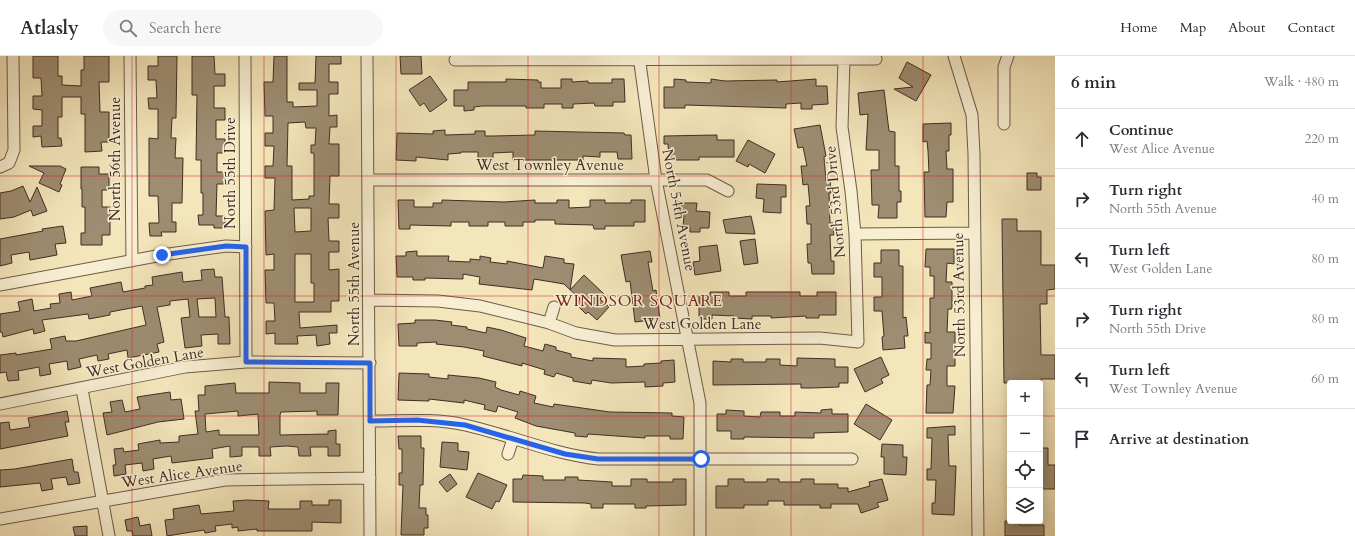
<!DOCTYPE html>
<meta charset="utf-8">
<style>
:root{--surface:#fff;--page:#f7f7f7;--text:#2b2b33;--muted:#7c7c81;--line:#e1e1e2}
body{margin:0;font-family:Cardo,serif;background:var(--page);color:var(--text)}
.controls{position:absolute;right:12px;bottom:12px;display:grid;overflow:hidden;border-radius:4px;box-shadow:0 2px 10px #0003}
.controls button{width:36px;height:36px;display:grid;place-items:center;padding:0;border:0;border-bottom:1px solid var(--line);background:var(--surface);color:var(--text);font:20px sans-serif}
.stop{position:absolute;width:12px;height:12px;margin:-9px;border:3px solid #2563eb;border-radius:50%;background:#fff}
.stop.end{background:#2563eb;border-color:#fff;box-shadow:0 1px 4px #0008}
.list{margin:0;padding:0;list-style:none}
h2{display:flex;justify-content:space-between;align-items:center;height:52px;margin:0;padding:0 16px;font-size:17px}
h2 small{font-size:13px;font-weight:400;color:var(--muted)}
.list li{display:grid;grid-template-columns:26px 1fr auto;gap:12px;align-items:center;box-sizing:border-box;height:60px;padding:0 16px;border-top:1px solid var(--line)}
.list b{display:block;font-size:15px;white-space:nowrap}
.list p{margin:0;font-size:13px;white-space:nowrap;color:var(--muted)}
.list em{font-size:13px;font-style:normal;color:var(--muted)}
.icon{flex:none;width:22px;height:22px;fill:none;stroke:currentColor;stroke-width:2;stroke-linecap:round;stroke-linejoin:round}
.map{position:relative;flex:none;width:1055px;height:480px;overflow:hidden}
header{display:flex;align-items:center;gap:24px;box-sizing:border-box;height:56px;padding:0 20px;background:var(--surface);border-bottom:1px solid var(--line)}
header strong{font-size:19px}
nav{display:flex;gap:22px;margin-inline-start:auto;font-size:14px}
.search{width:280px;height:36px;background:var(--page);display:flex;align-items:center;gap:10px;box-sizing:border-box;padding:0 14px;border-radius:22px;color:var(--muted);font-size:15px}
main{display:flex}
aside{flex:1;background:var(--surface)}
.map>svg:first-child{display:block}
.building{fill:#9e8d72;stroke:#412d22;fill-rule:evenodd}
.lines{fill:none;stroke-linecap:round;stroke-linejoin:round}
.minor-casing{stroke:#6e5b48;stroke-width:13}
.minor{stroke:#f8efd3;stroke-width:11}
.route{stroke:#2563eb;stroke-width:5}
.grid{fill:none;stroke:#d62828;stroke-width:1;stroke-opacity:0.55}
.labels{text-anchor:middle;stroke-width:3;stroke-linejoin:round;paint-order:stroke}
.street-label{font-size:15px;fill:#412d22;stroke:#f8efd3}
.neighbourhood-label{font-size:16px;letter-spacing:1px;fill:#7a1f14;stroke:#f8efd3}
</style>
<header>
<strong>Atlasly</strong>
<div class="search"><svg class="icon" aria-label="search" viewBox="0 0 24 24"><circle cx="10" cy="10" r="6"/><path d="M15 15l6 6"/></svg>Search here</div>
<nav><a>Home</a><a>Map</a><a>About</a><a>Contact</a></nav>
</header>
<main>
<div class="map">
<svg width="1055" height="480" viewBox="0 0 1055 480">
<rect width="100%" height="100%" fill="#f4e6bb"/>
<filter id="stains"><feTurbulence type="fractalNoise" baseFrequency=".005" numOctaves="4"/><feColorMatrix values="0 0 0 0 .2 0 0 0 0 .09 0 0 0 0 .02 0 0 0 .5 -.17"/></filter>
<radialGradient id="worn" r=".72"><stop offset=".6" stop-color="#630" stop-opacity="0"/><stop offset="1" stop-color="#630" stop-opacity=".3"/></radialGradient>
<path class="building" d="M33 0H58V20H62V29L81 30V14H84V0H109V26H99L100 56H109V86H101L102 95 85 96V58H81V41H62V61H58V82H61L62 90 42 91 41 80 33 81V70H42V54L33 53V40H42L41 22H33Z
M158 0H177L176 62H172L171 82H176L175 102H183L182 147H172V166H176V176H161L162 180H150L149 167H159L158 140H149V82L158 83V53H149L148 42H157L156 24H148V10H158Z
M192 0H214L215 18H225V30H214V52H225V64H216V83H225V97H217V116H225V128H217L216 160H225V172H214V169H199L198 159H203V137H201V104H196L197 39H192Z
M274 0H287V46H293V51L317 50V34H299V27H315L316 0H341V8H329V26H338V38H329V60L337 59V71H330L329 88H339V120H330L329 148H339V162H328L329 185H339V196H329V214L339 213V245H331V256H299L300 272 337 269V277H329L330 288 317 290 316 279 297 280 298 288H275V277L266 278V265H275L274 247H266L265 214H274V198L266 199 265 155 274 154 275 122H265V110H273L274 90H265V77H273V60H265L264 26H273ZM305 66 306 72H316L315 89H311V97H314V140H309V143L292 144V110H287L288 67ZM294 152H311V175L295 176ZM295 198H311V227H314V246H295Z
M400 0H421L422 18H401Z
M907 6 931 19 916 45 894 33 913 31 899 22Z
M430 20 447 44 430 56 424 47 420 50 409 34Z
M506 23 538 24V26H541V32H561V23H572V26L588 25V27H612V23H624L625 46H613V50H595L594 47 573 48V52H562V48H544V52H526V50H482L474 51V54L464 55V50H454V34H468V26H506Z
M674 23 686 24V26L711 27V23L725 25 777 24V26L816 23V30H827L828 48 812 49V53H801V47L786 48V52L685 49V52H664V31H674Z
M884 34 889 75 895 76V110H899V135H901V146H897V162H878L879 149H872L871 114H879V94H866L868 58 860 59 858 37Z
M951 67V79H949V95H946L947 113H953V146H947L946 161H925L924 116H929L928 95 927 85 923 86V68Z
M820 69 826 100 824 101 826 125 830 124 831 137H829L830 167H833L834 179H830L831 205H834V218H812L811 207H808L807 188H811V168H807L806 150H810L808 128 803 129 801 110H807L803 91 798 92 794 73Z
M445 74V79L475 78V75H485V80H493L535 79V75L624 77 625 79H631L632 103H618L617 96H600V101L583 100V104H513V96L493 97V104H478V96H461V97L448 98V104L416 101V105L396 104 397 77 433 78V75Z
M717 79V84H734V101H699V104H669L668 88H664V80Z
M748 84 775 98 765 117 749 108 748 111 736 105Z
M29 110H60L66 113 60 128 62 129 59 136 39 127 44 117Z
M81 111H99V118H109V134H102V151H110V179H102V189H81V177H85V151H82V133H81Z
M1027 117H1037V121H1041V134H1027Z
M757 128 786 129V141H781V157L763 156 764 143 756 142Z
M23 130 30 146 37 131 47 155 33 160 31 154 14 161 0 163V137L11 135Z
M398 144H414V151H433V147H442V144L504 146 535 144V147H557V144H569V152L590 151V144H605V147H631V144H645V166H634V170H605V173H594L593 169 555 168V164H535V166H523V170H505V166H488V170H469V166H451V170L410 169V173H399Z
M679 147H697L696 155 710 156 709 172H700V176H690V171H683L684 160H679Z
M751 160 755 178 726 177 723 164Z
M1002 163H1017V175H1041V209H1055V233L1047 234V248H1040L1041 299H1055V323H1041V326L1004 327Z
M63 170 66 187 55 188 57 199 30 204 29 196 11 199 12 207 0 210V183L43 175 42 173Z
M755 183 758 207 744 209 740 185Z
M717 189 721 215 695 219 693 206 700 205 699 191Z
M926 193H954V208L947 207 946 226H952V253H948L947 276H955V310H947V330H955L953 357H926L927 329H930L931 314H926L927 303H931V287H925V276L930 277V242H934V220H930V211H925Z
M881 194H899V210H903V262L906 261 908 280H904L905 292 883 294 882 281 884 280 882 255H874V241H882V221H874V207H881Z
M417 195V200H449L448 205 470 206V203L480 204V200L491 202 490 206 507 208V205L543 212 545 200 564 203V207L574 208 570 234 584 219 604 238 600 243 609 251 597 264 588 256 586 258 576 248 580 243 564 228 534 223 532 234 479 228 480 221 463 218V223L425 222V224H413V221H397L396 200H406V196Z
M650 195 652 206H648L653 235 656 234 660 263 635 266 630 225 626 226 621 199Z
M214 213 215 221H222L225 261H229L230 288H218V278L201 279 202 290 185 292 181 262 190 261 188 243 170 245V249L157 251 164 286 157 288 159 296 128 302 127 294 108 298 109 303 98 305 97 299 79 303 81 311 68 314 67 305 49 308 51 318 40 320 39 311 18 315 19 324 8 325 6 316 0 317V299L16 297V299L52 293 50 283 65 280 66 285H76L146 269 142 250 110 256V259L89 263 88 258 42 264 45 275 34 278 33 273 3 281 2 276H0V258L20 255 18 246 32 243 34 255 51 252 50 248 60 247 59 238 71 236 72 244 92 240 90 232 121 226 123 236 145 232V230L153 229 152 221 182 216 183 226 202 224 201 214ZM215 242 216 261H199L197 243Z
M710 236H729V240H746V236H800V240H817V236H836V259H819V262H806V260L771 262V260H752V263L734 262V260L712 259V263H699V240L710 241Z
M415 264H435L452 266 451 269 467 271V273L486 277 487 271 501 274 526 282 524 290 543 295 545 288 556 291V294L571 298V301L593 305V302L626 303V311L644 310V308L661 307V305L674 304 675 326 663 327V330L645 331V326L611 327 592 324 591 328 573 325V322L556 317 554 321 544 318 545 314 522 307V310L483 300 484 295 464 291 436 288 437 286 417 287V290H399L398 268 415 267Z
M881 301 889 319 881 323 883 327 865 336 854 313Z
M797 302 835 303V311H848V327H839V331L812 332H801V328L713 329V305L731 306V303H743V306H766V303H780V309L797 310Z
M399 317 429 318V321L448 323V319L479 322 496 326 495 331 501 334 519 339 520 335 536 340 534 347 553 351 554 348 610 356 672 357V360L684 361 683 383H670V380H645V382L588 378 587 381 575 380V377L536 370 515 362 518 356 498 350 496 356 484 353 485 349 464 344V347L429 343V345L398 344Z
M269 326 300 327V337H326V327H339L338 359H317V355L281 356 280 359V379L328 378V375L336 374V388H340V400H328V391H310L311 400H299L298 391 287 390 270 391 271 400H259V391H242V400L230 401V390L212 393 213 402 172 407 171 400 153 403 154 413 143 415 142 407 125 409 126 418 114 420 113 409H116L114 393 123 392 124 396 139 394 138 388 160 384V387L179 386V380L198 378 195 355H199L198 339H205V330L235 327 236 337H269ZM238 355V360L258 358 259 379H219V374L206 376 205 358Z
M170 336 171 344 181 343 184 363 158 366 107 379 103 357 112 356 110 346 122 344 125 356 140 353 137 341Z
M866 348 892 364 880 384 854 368Z
M832 353V358H848V376L814 377V382L744 381V383H731V375H717V358H726V354L744 355V360L760 361 761 356H780V360H795V356L821 357V354Z
M67 355 69 366H65L68 380 0 393V367L9 366 10 374 30 371 28 362Z
M955 370V379H948L949 410H956L954 459 932 458V447H935L936 424H927V413H931L932 382H927V372Z
M398 380H421V392H424L423 429H420L419 452H426V459H428V472H424V479H401L403 429H399V417H402V393H399Z
M442 386 458 387V395L469 396 467 414 440 411Z
M882 388 903 389V401H907L906 419 884 418V401H881Z
M1040 392H1048V409H1055V433H1040Z
M72 403 74 416H78L80 427 68 429 66 421 51 423 53 433 42 435 40 427 0 431V414L15 413Z
M478 417 507 429 499 446 496 445 492 453 466 441Z
M450 418 457 428 447 436 439 426Z
M523 419 543 420V424H565V421H578V424L612 426V430H631V423H647V426H673V423H686V449L646 450V452H635V448H603V452H591V448L585 447 513 446V423H522Z
M728 423H744V426H767V423H779V426H801V423H814V428H838V432H848V436L870 430 869 426 882 423 888 444 877 447 879 451 861 457 858 448H831V452H820V449H784V445H768V449H744V452H716V430H728Z
M247 444 269 445 268 453H300V445H312V449H329V444H341V467L312 466V475H257V473L238 475V471L232 472V468L215 470 216 475 205 477 204 474 167 480 165 464 174 463 173 453 199 449 201 458 234 455 233 445Z
M138 461 140 470 150 468 152 480H133L132 475H127L125 464Z
M1005 465H1019V469H1044V480H1005Z
M87 470V480H75L73 471Z"/>
<g class="lines">
<g class="minor-casing">
<path id="minor" d="M130 0 132 205
M245 0 246 306
M367 0 370 480
M639 0 656 124 700 347V480
M954 0 972 59 974 98 978 480
M455 4 876 3
M1004 68V11L1008 0
M0 111 9 107 14 94 13 0
M369 124H707L728 135
M855 178 974 177
M0 229 162 199 226 190 246 191
M369 244 438 245 480 250 549 267 576 277 615 284 820 282 858 286 855 178 851 135 842 71 844 4
M549 267 554 251
M82 333 109 480
M0 348 185 311 246 306 370 307
M370 365C401 365 434 362 465 369 510 379 552 398 598 403H852
M508 398 513 383
M0 463 225 424 370 422"/>
</g>
<use href="#minor" class="minor"/>
</g>
<g class="lines">
<path class="route" d="M162 199 226 190 246 191V306L370 307V365L417 364 465 369 565 398 598 403H701"/>
</g>
<path class="grid" d="M132 0V480M264 0V480M396 0V480M528 0V480M659 0V480M791 0V480M923 0V480M0 120H1055M0 240H1055M0 360H1010M1040 360H1055"/>
<g class="labels">
<g class="street-label">
<text transform="translate(115 103) rotate(-90)" y="5">North 56th Avenue</text>
<text x="550" y="114">West Townley Avenue</text>
<text transform="translate(230 117) rotate(-90)" y="5">North 55th Drive</text>
<text transform="translate(835 146) rotate(-95)" y="5">North 53rd Drive</text>
<text transform="translate(679 154) rotate(79)" y="5">North 54th Avenue</text>
<text transform="translate(354 228) rotate(-90)" y="5">North 55th Avenue</text>
<text transform="translate(959 239) rotate(-91)" y="5">North 53rd Avenue</text>
<text x="702" y="273">West Golden Lane</text>
<text transform="translate(145 306) rotate(-10)" y="5">West Golden Lane</text>
<text transform="translate(182 418) rotate(-8)" y="5">West Alice Avenue</text>
</g>
<g class="neighbourhood-label">
<text x="639" y="250">WINDSOR SQUARE</text>
</g>
</g>
<rect width="100%" height="100%" filter="url(#stains)"/>
<rect width="100%" height="100%" fill="url(#worn)"/>
</svg>
<div class="controls">
<button>+</button>
<button>−</button>
<button><svg class="icon" aria-label="locate" viewBox="0 0 24 24"><circle cx="12" cy="12" r="6"/><path d="M12 2v4M12 18v4M2 12h4M18 12h4"/></svg></button>
<button><svg class="icon" aria-label="layers" viewBox="0 0 24 24"><path d="M12 4l9 5-9 5-9-5zM3 14l9 5 9-5"/></svg></button>
</div>
<div class="stop" style="left:701px;top:403px"></div>
<div class="stop end" style="left:162px;top:199px"></div>
</div>
<aside>
<h2>6 min<small>Walk · 480 m</small></h2>
<ul class="list">
<li><svg class="icon" aria-label="ahead" viewBox="0 0 24 24"><path d="M12 20V5M6 11l6-6 6 6"/></svg><div><b>Continue</b><p>West Alice Avenue</p></div><em>220 m</em></li>
<li><svg class="icon" aria-label="right" viewBox="0 0 24 24"><path d="M7 20v-9h11M14 6l5 5-5 5"/></svg><div><b>Turn right</b><p>North 55th Avenue</p></div><em>40 m</em></li>
<li><svg class="icon" aria-label="left" viewBox="0 0 24 24"><path d="M17 20v-9H6M10 6l-5 5 5 5"/></svg><div><b>Turn left</b><p>West Golden Lane</p></div><em>80 m</em></li>
<li><svg class="icon" aria-label="right" viewBox="0 0 24 24"><path d="M7 20v-9h11M14 6l5 5-5 5"/></svg><div><b>Turn right</b><p>North 55th Drive</p></div><em>80 m</em></li>
<li><svg class="icon" aria-label="left" viewBox="0 0 24 24"><path d="M17 20v-9H6M10 6l-5 5 5 5"/></svg><div><b>Turn left</b><p>West Townley Avenue</p></div><em>60 m</em></li>
<li><svg class="icon" aria-label="arrive" viewBox="0 0 24 24"><path d="M6 21V4h12l-3 4 3 4H6"/></svg><div><b>Arrive at destination</b></div></li>
</ul>
</aside>
</main>
